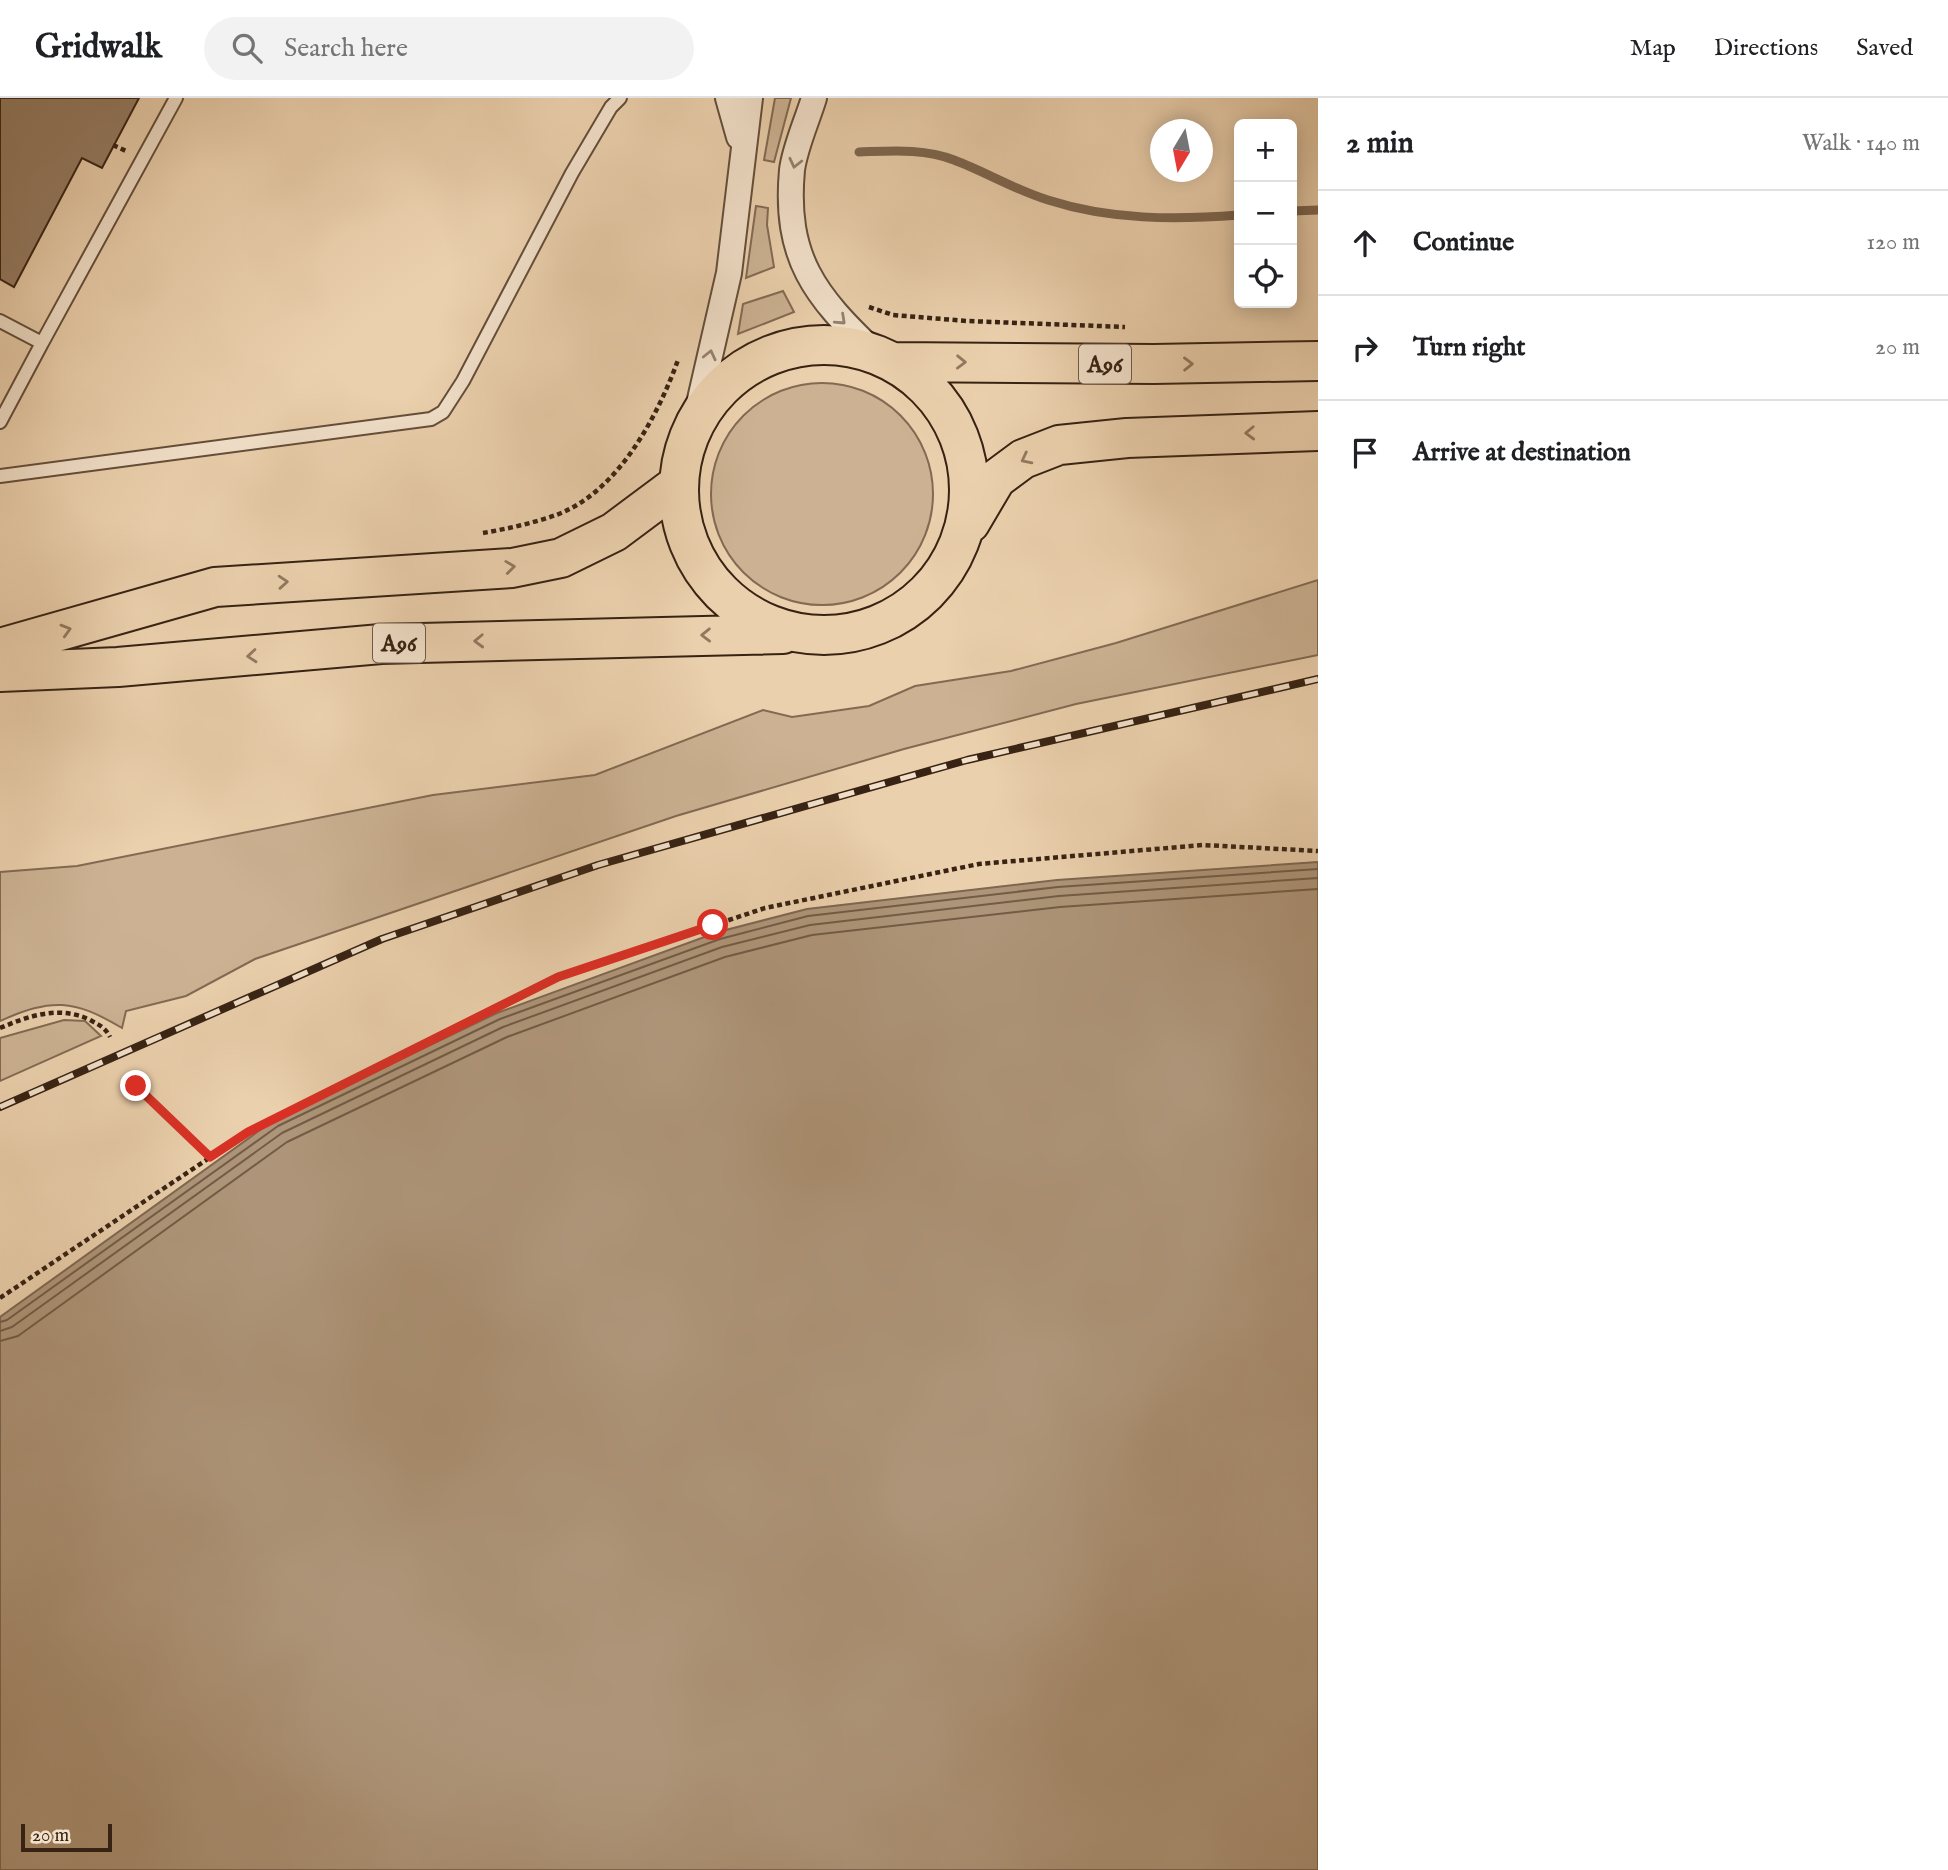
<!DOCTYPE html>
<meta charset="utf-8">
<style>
:root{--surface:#fff;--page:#f2f2f2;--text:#202124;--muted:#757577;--line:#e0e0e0}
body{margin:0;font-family:"IM FELL English",serif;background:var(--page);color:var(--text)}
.controls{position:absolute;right:21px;top:21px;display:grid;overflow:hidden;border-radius:10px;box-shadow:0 4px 18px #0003}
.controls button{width:63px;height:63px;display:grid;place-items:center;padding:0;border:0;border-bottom:2px solid var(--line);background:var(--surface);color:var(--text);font:35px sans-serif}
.compass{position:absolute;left:1150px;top:21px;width:63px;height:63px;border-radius:50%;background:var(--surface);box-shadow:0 4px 18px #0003;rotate:190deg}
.scale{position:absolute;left:21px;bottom:18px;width:91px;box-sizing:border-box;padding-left:7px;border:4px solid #372213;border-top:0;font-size:19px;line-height:24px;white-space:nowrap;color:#372213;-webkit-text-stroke:5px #f2e0ca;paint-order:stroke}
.stop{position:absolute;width:21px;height:21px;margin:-16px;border:5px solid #d93025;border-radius:50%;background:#fff}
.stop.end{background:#d93025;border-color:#fff;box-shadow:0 2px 7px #0008}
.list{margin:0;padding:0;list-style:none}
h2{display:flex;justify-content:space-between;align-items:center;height:91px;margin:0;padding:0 28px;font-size:30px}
h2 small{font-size:23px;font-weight:400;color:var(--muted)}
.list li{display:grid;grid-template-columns:46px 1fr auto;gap:21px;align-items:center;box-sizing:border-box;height:105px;padding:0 28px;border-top:2px solid var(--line)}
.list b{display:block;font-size:26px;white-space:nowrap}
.list em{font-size:23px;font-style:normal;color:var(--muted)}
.icon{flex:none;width:38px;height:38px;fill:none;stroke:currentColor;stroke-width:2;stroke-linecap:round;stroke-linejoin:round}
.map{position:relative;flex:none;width:1318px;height:1772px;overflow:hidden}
header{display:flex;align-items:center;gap:42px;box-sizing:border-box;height:98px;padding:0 35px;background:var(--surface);border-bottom:2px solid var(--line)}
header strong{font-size:33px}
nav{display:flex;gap:38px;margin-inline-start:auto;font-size:24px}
.search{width:490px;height:63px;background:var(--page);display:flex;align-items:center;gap:18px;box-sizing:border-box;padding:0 24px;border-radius:38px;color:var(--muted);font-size:26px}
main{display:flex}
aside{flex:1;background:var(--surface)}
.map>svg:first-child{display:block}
.green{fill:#ccb293;stroke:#826a53;stroke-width:2}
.water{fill:#ae9579;stroke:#7e6750;stroke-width:2}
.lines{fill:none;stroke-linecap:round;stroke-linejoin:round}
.shore{stroke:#725c46;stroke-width:2}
.stream{stroke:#7e6750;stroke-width:9}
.building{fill:#957c63;stroke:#372213;stroke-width:2}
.lane-casing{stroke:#644e3a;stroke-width:16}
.street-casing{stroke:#644e3a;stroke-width:28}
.highway-casing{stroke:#372213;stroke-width:42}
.path{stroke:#372213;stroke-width:4.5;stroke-dasharray:5 3.5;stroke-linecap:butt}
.lane{stroke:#f2e0ca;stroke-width:12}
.street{stroke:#f2e0ca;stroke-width:24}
.highway{stroke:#ebd0ad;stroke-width:38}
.rail-casing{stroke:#372213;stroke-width:8}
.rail{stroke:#f2e0ca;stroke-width:5;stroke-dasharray:16;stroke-linecap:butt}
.oneway{stroke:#94816e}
.oneway2{stroke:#917960}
.route{stroke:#d93025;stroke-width:9}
.labels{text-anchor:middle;stroke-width:5;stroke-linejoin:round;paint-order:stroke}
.shield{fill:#f2e0ca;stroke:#6f5b4a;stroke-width:2}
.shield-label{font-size:23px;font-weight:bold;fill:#372213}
</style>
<header>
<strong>Gridwalk</strong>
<div class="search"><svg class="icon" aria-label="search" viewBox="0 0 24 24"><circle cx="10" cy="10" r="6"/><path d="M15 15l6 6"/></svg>Search here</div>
<nav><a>Map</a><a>Directions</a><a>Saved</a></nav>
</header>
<main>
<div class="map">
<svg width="1318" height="1772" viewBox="0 0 1318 1772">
<rect width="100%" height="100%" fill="#ebd0ad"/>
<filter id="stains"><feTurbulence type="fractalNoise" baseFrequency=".00286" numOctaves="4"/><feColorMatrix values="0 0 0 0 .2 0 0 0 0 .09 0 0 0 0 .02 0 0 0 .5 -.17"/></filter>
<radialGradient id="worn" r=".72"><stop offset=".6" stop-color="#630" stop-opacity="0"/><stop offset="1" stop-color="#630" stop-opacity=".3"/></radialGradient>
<path class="green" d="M775 0H791L774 64 764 62Z
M756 108 768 110 767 127 774 169 746 180Z
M783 193 794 214 738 236 743 206Z
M711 396a111 111 0 1 1 222 0a111 111 0 1 1-222 0Z
M1318 482V557L1076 606 904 651 676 718 255 861 186 898 126 913 122 930C73 901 52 900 0 923V774L77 768 433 697 595 677 763 612 792 619 869 608 915 588 1011 573 1116 545Z
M64 922 85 923 101 938 0 983V940Z"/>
<path class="water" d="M1318 764V1772H0V1219L274 1022 497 915 718 834 807 811 1057 782Z"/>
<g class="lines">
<path class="shore" d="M0 1224 7 1222 278 1028 500 921 720 841 808 818 1058 789 1318 771
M0 1233 12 1229 282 1035 503 929 722 849 810 827 1059 798 1318 780
M0 1243 18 1238 287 1044 507 939 725 859 812 837 1060 809 1318 791"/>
<path class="stream" d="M859 54C890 53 924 50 954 62 986 74 1015 92 1048 102 1110 122 1175 122 1239 117
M1292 113 1318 112"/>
</g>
<path class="building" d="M0 0H139L102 70 82 60 14 189 0 181Z"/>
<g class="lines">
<g class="lane-casing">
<path id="lane" d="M0 223 42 245 176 0
M0 324 42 245
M0 378 431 321 443 314 463 283 572 75 611 9 620 0"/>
</g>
<g class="street-casing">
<path id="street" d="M728 0 739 39
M814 0C807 23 795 49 792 72 784 160 815 198 875 255
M695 323 729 175 750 0"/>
</g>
<g class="highway-casing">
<path id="highway" d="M679 392a145 145 0 1 1 290 0a145 145 0 1 1-290 0Z
M893 264 1154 266 1318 263
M970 425 996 381 1023 361 1059 347 1127 340 1318 333
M0 550 215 489 512 470 561 460 614 434 677 387
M0 574 118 569 381 546 783 536"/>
</g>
<path class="path" d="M113 47 126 53
M869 209 893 217 967 223 1125 229
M483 435C506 431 534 425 556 417 617 395 657 320 678 262
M0 930C29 918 59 907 90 922 99 927 105 929 110 939
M129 974 136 988 210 1059
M0 1200 248 1034 558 879 765 810 979 766 1203 747 1318 753"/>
<use href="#lane" class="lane"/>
<use href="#street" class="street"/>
<use href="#highway" class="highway"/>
<g class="rail-casing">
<path id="rail" d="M0 1009 382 841 598 767 967 662 1318 581"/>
</g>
<use href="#rail" class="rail"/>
</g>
<defs><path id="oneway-chevron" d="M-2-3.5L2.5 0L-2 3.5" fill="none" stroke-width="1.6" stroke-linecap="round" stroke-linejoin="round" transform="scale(1.75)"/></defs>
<g class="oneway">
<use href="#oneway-chevron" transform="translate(795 65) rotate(103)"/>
<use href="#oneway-chevron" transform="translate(841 222) rotate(43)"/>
<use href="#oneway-chevron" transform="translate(710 257) rotate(-77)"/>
</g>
<g class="oneway2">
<use href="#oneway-chevron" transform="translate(961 264) rotate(1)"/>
<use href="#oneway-chevron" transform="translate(1188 266) rotate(-1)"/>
<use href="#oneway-chevron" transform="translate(1250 335) rotate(178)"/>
<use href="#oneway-chevron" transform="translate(1026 361) rotate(153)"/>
<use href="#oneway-chevron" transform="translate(510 469) rotate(-7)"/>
<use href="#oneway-chevron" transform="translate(283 484) rotate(-4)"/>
<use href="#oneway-chevron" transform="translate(66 532) rotate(-16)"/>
<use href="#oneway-chevron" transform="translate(706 537) rotate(179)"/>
<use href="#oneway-chevron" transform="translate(479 543) rotate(178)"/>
<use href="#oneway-chevron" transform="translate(252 558) rotate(175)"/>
</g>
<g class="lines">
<path class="route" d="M136 988 210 1059 248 1034 558 879 713 827"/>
</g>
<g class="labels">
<g class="shield">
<rect x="1079" y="246.5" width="52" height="39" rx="5"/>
<rect x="373" y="525.5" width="52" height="39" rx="5"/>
</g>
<g class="shield-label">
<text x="1105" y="274">A96</text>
<text x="399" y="553">A96</text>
</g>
</g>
<rect width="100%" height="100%" filter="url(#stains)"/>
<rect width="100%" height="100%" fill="url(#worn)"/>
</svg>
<div class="controls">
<button>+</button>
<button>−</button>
<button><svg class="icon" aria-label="locate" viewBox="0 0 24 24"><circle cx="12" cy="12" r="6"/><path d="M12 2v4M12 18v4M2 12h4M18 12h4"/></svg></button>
</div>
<svg class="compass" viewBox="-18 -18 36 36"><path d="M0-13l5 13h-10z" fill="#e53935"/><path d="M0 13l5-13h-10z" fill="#757577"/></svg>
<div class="scale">20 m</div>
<div class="stop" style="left:713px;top:827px"></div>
<div class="stop end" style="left:136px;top:988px"></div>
</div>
<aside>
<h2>2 min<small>Walk · 140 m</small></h2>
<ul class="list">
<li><svg class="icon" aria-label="ahead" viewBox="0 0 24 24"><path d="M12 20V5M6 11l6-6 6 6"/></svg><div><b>Continue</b></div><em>120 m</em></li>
<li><svg class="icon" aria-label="right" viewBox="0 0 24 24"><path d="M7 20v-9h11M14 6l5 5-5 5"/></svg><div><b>Turn right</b></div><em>20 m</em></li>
<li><svg class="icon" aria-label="arrive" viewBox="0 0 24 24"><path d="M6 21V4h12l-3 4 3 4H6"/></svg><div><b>Arrive at destination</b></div></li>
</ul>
</aside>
</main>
